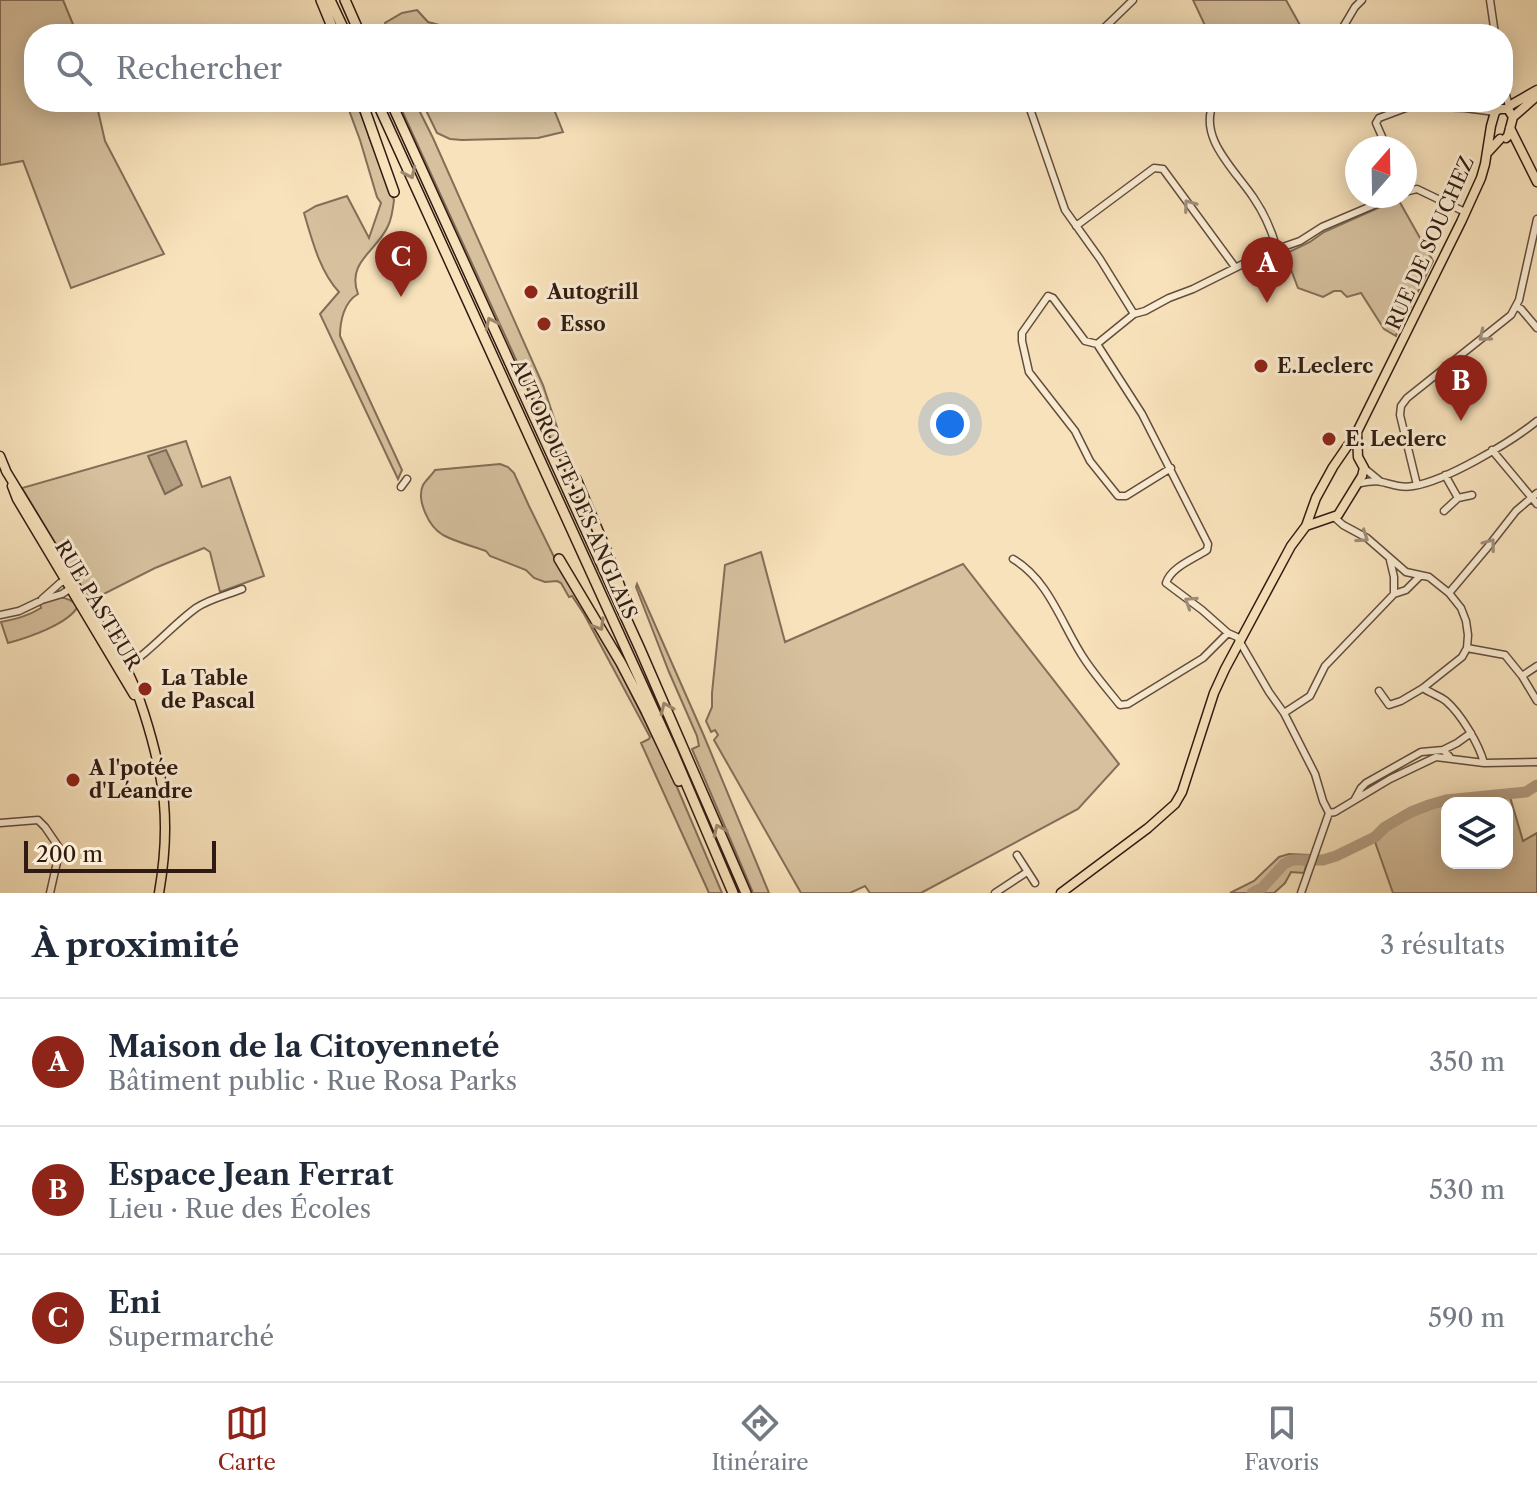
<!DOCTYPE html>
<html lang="fr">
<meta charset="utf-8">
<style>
:root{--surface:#fff;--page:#f6f6f7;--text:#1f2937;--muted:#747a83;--line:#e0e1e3;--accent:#8f2418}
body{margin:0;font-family:"Libre Caslon Text",serif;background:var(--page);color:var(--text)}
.controls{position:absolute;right:24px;bottom:24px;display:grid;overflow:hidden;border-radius:16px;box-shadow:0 4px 20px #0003}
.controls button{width:72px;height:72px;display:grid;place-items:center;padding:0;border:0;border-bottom:2px solid var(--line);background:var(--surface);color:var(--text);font:40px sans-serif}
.compass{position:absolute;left:1345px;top:136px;width:72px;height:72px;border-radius:50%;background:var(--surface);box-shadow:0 4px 20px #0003;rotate:20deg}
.scale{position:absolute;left:24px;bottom:20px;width:192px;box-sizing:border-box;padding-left:8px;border:4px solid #301b12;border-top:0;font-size:22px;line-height:28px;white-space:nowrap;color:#301b12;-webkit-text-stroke:6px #faecd3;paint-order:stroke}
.you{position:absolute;left:950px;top:424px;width:28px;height:28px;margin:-20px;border:6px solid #fff;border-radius:50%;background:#1a73e8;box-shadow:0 0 0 12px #1a73e833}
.badge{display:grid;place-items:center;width:52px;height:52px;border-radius:50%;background:var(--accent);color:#fff;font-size:26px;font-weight:700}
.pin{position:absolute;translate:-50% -66px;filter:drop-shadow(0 2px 4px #0008)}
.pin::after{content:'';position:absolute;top:42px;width:28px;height:24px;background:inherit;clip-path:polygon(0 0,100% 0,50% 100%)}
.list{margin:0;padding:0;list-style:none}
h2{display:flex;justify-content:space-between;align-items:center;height:104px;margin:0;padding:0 32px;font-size:34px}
h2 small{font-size:26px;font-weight:400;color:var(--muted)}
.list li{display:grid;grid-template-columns:52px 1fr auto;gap:24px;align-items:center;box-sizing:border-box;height:128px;padding:0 32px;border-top:2px solid var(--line)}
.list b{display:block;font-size:30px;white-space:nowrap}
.list p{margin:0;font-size:26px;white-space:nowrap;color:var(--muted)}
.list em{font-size:26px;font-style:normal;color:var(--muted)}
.icon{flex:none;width:44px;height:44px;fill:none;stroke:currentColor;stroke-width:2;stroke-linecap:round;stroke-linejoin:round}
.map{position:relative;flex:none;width:1537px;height:893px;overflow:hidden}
.search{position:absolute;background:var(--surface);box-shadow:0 4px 20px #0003;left:24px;right:24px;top:24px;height:88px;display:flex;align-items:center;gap:20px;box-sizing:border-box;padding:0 28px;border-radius:32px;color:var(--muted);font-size:30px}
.sheet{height:488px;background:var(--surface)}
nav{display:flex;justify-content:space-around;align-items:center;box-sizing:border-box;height:112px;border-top:2px solid var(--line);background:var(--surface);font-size:22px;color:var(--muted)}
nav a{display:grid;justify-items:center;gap:4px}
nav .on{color:var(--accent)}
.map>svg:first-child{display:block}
.green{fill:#d6c09e;stroke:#836e58;stroke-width:2}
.water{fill:#b49e82;stroke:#7f6a55;stroke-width:2}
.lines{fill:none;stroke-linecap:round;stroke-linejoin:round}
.river{stroke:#b49e82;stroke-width:11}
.minor-casing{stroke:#624d3c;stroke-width:9}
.major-casing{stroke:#301b12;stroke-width:11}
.highway-casing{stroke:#301b12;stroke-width:12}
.minor{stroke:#faecd3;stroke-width:6}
.major{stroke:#f8e2bb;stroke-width:8}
.highway{stroke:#f8e2bb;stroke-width:9}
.oneway{stroke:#9e886f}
.oneway2{stroke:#9f8e7c}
.poi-dot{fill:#8f2418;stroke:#faecd3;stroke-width:3}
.labels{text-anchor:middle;stroke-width:6;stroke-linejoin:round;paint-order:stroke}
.street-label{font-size:20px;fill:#301b12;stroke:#faecd3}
.poi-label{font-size:20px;font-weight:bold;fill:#301b12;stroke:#faecd3;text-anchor:start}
</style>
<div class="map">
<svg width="1537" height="893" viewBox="0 0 1537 893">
<rect width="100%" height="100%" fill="#f8e2bb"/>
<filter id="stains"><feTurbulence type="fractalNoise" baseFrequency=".0025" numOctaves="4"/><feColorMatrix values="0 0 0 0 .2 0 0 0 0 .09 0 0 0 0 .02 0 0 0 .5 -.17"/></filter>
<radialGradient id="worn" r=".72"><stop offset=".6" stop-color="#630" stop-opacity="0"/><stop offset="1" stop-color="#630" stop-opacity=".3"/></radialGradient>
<path class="green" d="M0 0H63L77 34H34V102H96L105 141 164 254 71 288 23 161 0 165Z
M1193 0H1286L1305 34H1209Z
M417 10 428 22 473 34H390L385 23 402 13Z
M346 102H357C360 115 367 125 369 137L394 200C393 209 392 218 388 226 377 251 346 262 358 294 344 302 340 321 340 336L402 470 398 479 320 314 339 292C320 272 312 240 304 213L316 206 347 196 369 238 381 203 377 197 360 140Z
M398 102H415L433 138 543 385 581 499 578 500 524 377Z
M422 102H551L563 132 538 138 462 140 450 139 437 133Z
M1398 199 1433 261 1401 326 1399 325 1396 336 1384 329 1361 293 1347 297 1341 291H1334L1323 297 1298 288 1287 259 1291 257 1289 252 1310 242 1324 232Z
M186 441 202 487 230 477 264 576 220 592 210 552 204 548 155 568 90 601 22 488Z
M500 464 508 467 514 473 529 506 556 561 611 653 674 780 722 893H709L641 743 649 739 650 737 584 614 572 596 569 597 561 583 557 581 545 582 534 578 526 570 490 556 486 551C472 546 456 542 443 535 429 527 416 500 423 485 426 480 432 475 435 470Z
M761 552 785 642 963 564 1119 764 1078 809 921 893H870L865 886 850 893H801L714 740 718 735 715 730 711 732 706 721 712 707V693L725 565Z
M637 584 704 736 769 893H753L692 749 699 746 697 736 669 672 636 587Z
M59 597C67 598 73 601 78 606 69 624 27 638 8 643L1 622C16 619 28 616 41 608L40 604 51 598Z
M1510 797 1523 841 1537 833V893H1393L1375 842 1376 837C1396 821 1421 807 1447 805V863H1507V803H1465Z
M1289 854 1309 855 1304 873 1291 872 1285 883 1274 893H1230L1254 881 1279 857Z"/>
<path class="water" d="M166 450 182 485 165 494 148 456Z"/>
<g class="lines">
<path class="river" d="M1252 893 1262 888 1284 864 1292 860H1323L1336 856 1375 837 1385 827 1411 812 1429 805 1446 800 1526 792 1537 785"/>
<g class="minor-casing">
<path id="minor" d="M1490 0 1495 34
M1098 34 1133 0
M1339 34 1355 7 1362 0
M1503 84 1509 106
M1029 102V106L1065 210 1100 259 1134 314
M1214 102C1197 137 1235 170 1253 197 1264 213 1272 231 1277 249
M1387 148 1376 123 1379 118 1411 106 1465 108 1495 112
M1405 192 1417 189 1465 212
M1076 226 1154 168 1163 169 1235 267
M1517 307 1521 309 1537 328
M1097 344 1085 341 1053 298 1048 296 1022 333V341L1029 372 1075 431 1090 461 1118 496H1126L1171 468
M1097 344 1142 414 1208 544 1207 550C1194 559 1171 567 1166 583L1202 610 1228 633
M1097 344 1134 314 1145 311 1169 298 1193 289 1263 254 1300 241 1322 227 1395 196
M1492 450 1537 504
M1364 468 1381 482
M1357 484C1366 482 1374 480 1382 482 1394 485 1402 488 1413 486 1446 481 1511 442 1537 421
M1417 485 1400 415 1401 406 1407 398 1511 315 1519 300 1537 219
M401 487 407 479
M1458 498 1472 495
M1444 511 1458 498 1445 475
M1334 517 1343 525 1367 538 1406 572 1429 577 1449 593 1461 608 1466 621 1468 635 1467 648 1462 657 1423 688 1401 701 1389 705 1379 691
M1013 559C1050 581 1062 626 1085 660 1095 675 1108 690 1120 705L1128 704 1203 658 1228 633 1237 637 1269 692 1284 713 1315 774 1323 801 1329 813 1301 893
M1449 593 1487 548 1516 511 1537 493
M1394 594 1406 590 1420 576
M42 599 60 583 68 579
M0 615 19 611 42 600 62 594 71 588
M1467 648 1505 655 1522 676 1537 666
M122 669C150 653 170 627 196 608 209 599 227 595 242 589
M1522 676 1537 701
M1423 688C1430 693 1440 696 1446 701 1461 714 1479 744 1484 763
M1284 713 1310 696 1325 666 1394 594V577L1390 560
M1443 750 1457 743 1471 733
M1355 799 1361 788 1366 783 1421 752 1443 750 1449 756
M1329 813 1335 812 1390 779 1436 757 1484 763 1537 762
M0 823 38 820 45 827 60 849 50 893
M1017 855 1035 883
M995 893 1027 872"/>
</g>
<g class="major-casing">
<path id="major" d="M1508 109 1509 106 1537 90
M1513 117 1537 96
M1510 128 1537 182
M1506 138 1508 136 1513 117 1508 109
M1488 152 1500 139
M0 456 7 473
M6 471 125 667C134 682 139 697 144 713 165 779 171 824 159 893
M12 486 17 499 134 695
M1306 526 1338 515 1362 476 1364 468 1358 457 1357 433
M1061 893 1148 828 1175 804 1182 792 1214 693 1225 669 1291 546 1306 526 1316 498 1333 467 1357 432 1461 222 1481 178 1485 164 1491 126 1495 112 1499 109H1508"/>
</g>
<g class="highway-casing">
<path id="highway" d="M321 0 335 34
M330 0 346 34
M345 0 360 34
M362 102 394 192
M377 102 672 750 733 893
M391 102 640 649 746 893
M576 479 609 557 627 606
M559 559 621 663 646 711 679 781"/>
</g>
<use href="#minor" class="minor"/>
<use href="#major" class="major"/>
<use href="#highway" class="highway"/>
</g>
<defs><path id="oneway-chevron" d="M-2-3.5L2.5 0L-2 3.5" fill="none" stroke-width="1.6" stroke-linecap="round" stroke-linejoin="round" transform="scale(2)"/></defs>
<g class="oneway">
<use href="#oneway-chevron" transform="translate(410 173) rotate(65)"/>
<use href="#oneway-chevron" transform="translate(491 323) rotate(-115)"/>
<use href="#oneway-chevron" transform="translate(599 625) rotate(59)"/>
<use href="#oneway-chevron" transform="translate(666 708) rotate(-114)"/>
<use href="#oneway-chevron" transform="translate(719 830) rotate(-114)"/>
</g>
<g class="oneway2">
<use href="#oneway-chevron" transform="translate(1189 205) rotate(-126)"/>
<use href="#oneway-chevron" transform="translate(1484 336) rotate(141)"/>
<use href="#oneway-chevron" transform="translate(1363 537) rotate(34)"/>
<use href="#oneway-chevron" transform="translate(1490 544) rotate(-53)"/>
<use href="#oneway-chevron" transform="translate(1190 602) rotate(-147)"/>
</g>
<g class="poi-dot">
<circle cx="531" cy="292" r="8"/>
<circle cx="544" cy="324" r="8"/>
<circle cx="1261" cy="366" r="8"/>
<circle cx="1329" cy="439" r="8"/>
<circle cx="145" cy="689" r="8"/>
<circle cx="73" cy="780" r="8"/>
</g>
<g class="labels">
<g class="street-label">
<text transform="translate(1430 243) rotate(-66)" y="7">RUE DE SOUCHEZ</text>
<text transform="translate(574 489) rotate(66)" y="7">AUTOROUTE DES ANGLAIS</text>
<text transform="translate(98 605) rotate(59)" y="7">RUE PASTEUR</text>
</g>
<g class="poi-label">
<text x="547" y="299">Autogrill</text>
<text x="560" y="331">Esso</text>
<text x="1277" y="373">E.Leclerc</text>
<text x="1345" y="446">E. Leclerc</text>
<text x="161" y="685">La Table<tspan x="161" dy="23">de Pascal</tspan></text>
<text x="89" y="775">A l'potée<tspan x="89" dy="23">d'Léandre</tspan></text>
</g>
</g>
<rect width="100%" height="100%" filter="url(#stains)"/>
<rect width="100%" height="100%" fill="url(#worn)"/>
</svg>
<div class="controls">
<button><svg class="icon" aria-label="layers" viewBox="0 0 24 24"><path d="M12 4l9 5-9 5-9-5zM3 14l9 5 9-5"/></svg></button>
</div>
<svg class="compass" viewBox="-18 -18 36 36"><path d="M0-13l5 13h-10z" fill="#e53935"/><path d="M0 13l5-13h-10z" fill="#747a83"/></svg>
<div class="scale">200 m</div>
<div class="you"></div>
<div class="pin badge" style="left:1267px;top:303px">A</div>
<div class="pin badge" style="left:1461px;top:421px">B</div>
<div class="pin badge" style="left:401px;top:297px">C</div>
<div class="search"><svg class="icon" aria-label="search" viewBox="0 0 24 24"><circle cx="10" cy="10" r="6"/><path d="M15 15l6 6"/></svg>Rechercher</div>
</div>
<section class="sheet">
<h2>À proximité<small>3 résultats</small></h2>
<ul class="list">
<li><span class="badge">A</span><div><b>Maison de la Citoyenneté</b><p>Bâtiment public · Rue Rosa Parks</p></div><em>350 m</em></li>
<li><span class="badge">B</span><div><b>Espace Jean Ferrat</b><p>Lieu · Rue des Écoles</p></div><em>530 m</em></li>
<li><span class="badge">C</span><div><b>Eni</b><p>Supermarché</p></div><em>590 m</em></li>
</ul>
</section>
<nav>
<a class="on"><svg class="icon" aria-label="map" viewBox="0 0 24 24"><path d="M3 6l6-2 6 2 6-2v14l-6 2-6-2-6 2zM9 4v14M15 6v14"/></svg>Carte</a>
<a><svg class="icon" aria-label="directions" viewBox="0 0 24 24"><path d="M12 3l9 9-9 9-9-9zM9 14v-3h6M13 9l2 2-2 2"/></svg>Itinéraire</a>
<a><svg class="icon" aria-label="saved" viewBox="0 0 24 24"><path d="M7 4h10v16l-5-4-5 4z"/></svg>Favoris</a>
</nav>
